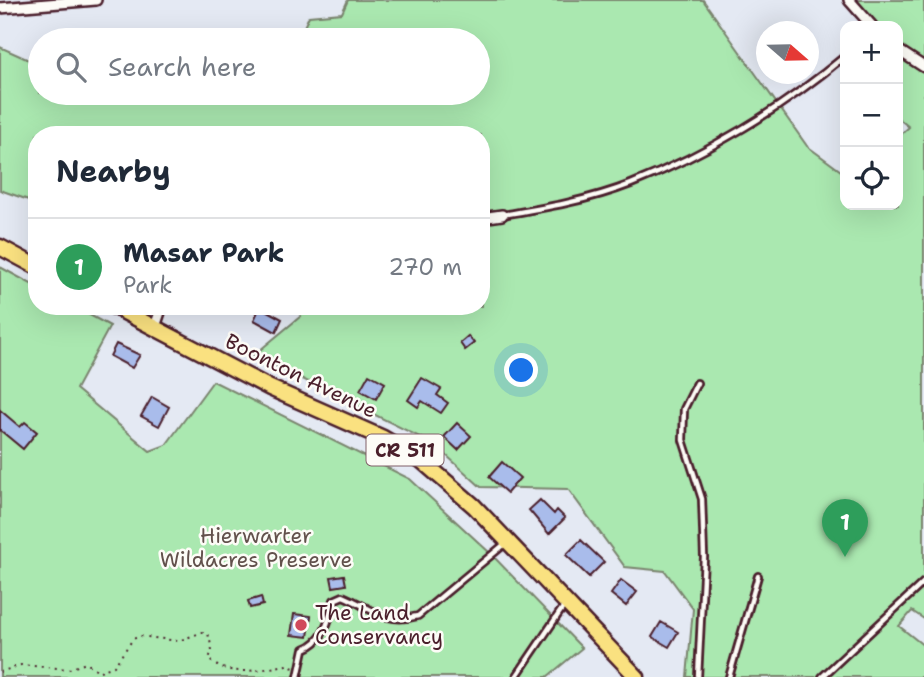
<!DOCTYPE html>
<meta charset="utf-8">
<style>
:root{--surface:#fff;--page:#f6f6f7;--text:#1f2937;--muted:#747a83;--line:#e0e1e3;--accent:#d1495b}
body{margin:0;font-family:"Shantell Sans",sans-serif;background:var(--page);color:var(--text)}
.controls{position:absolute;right:21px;top:21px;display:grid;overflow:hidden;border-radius:14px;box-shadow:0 7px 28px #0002}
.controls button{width:63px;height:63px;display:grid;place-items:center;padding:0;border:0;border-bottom:2px solid var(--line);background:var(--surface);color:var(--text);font:35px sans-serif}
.compass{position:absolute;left:756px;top:21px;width:63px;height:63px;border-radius:50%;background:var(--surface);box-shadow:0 7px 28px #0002;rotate:110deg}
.you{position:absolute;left:522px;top:371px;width:24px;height:24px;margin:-18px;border:5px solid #fff;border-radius:50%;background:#1a73e8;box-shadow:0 0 0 10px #1a73e833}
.badge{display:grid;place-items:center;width:46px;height:46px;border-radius:50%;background:var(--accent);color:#fff;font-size:23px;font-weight:700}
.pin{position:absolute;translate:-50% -58px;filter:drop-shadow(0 2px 4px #0008)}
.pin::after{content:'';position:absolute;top:37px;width:24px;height:21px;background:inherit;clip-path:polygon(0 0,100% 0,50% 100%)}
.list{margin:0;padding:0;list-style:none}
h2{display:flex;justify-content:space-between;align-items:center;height:91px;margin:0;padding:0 28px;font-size:30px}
h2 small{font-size:23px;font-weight:400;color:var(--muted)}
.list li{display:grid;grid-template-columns:46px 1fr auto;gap:21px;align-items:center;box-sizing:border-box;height:98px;padding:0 28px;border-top:2px solid var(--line)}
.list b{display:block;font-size:26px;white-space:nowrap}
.list p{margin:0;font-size:23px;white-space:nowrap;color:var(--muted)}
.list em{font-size:23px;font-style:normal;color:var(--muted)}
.icon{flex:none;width:38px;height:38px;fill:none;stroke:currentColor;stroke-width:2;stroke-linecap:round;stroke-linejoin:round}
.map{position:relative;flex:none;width:924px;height:677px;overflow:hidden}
.search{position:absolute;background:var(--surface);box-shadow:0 7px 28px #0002;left:28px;top:28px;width:462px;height:77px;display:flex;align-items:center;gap:18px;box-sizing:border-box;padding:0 24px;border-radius:38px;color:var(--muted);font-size:26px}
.panel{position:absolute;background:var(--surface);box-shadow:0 7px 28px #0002;left:28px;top:126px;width:462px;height:189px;border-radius:28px}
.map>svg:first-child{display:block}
.green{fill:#aae8b0;stroke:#7a846e;stroke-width:2}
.building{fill:#a9bceb;stroke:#4a1f2b;stroke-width:2}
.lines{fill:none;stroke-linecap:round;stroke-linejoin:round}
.service-casing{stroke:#4a1f2b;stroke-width:10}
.minor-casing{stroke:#4a1f2b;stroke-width:14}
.primary-casing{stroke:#4a1f2b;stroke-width:19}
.path{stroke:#4a1f2b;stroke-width:2;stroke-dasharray:2 5;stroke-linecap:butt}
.service{stroke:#fdfcf7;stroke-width:4.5}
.minor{stroke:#fdfcf7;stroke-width:9}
.primary{stroke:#fae180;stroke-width:14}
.poi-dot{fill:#d1495b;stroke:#fdfcf7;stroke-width:2.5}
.labels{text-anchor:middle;stroke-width:5;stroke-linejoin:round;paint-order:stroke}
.shield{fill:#fdfcf7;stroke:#806168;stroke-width:2}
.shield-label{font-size:19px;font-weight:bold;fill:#4a1f2b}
.street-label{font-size:21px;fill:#4a1f2b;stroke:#fdfcf7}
.park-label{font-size:21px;fill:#62514c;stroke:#fdfcf7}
.poi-label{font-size:21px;fill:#4a1f2b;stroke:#fdfcf7;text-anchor:start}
</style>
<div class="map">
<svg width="924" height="677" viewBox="0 0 924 677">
<rect width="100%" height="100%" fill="#e4e9f3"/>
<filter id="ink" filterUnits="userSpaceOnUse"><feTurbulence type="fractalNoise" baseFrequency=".0143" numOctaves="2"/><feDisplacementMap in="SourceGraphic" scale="14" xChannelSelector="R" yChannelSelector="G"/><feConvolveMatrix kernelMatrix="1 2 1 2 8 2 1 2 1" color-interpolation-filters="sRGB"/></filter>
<g filter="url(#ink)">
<path class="green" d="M348 0H703L807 146 845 174V205H898V137L909 127 898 118V26H870L850 0H924V619L912 611 899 626 924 646V677H687L693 609 665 571 625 567 568 489 481 487 434 444 254 355 301 316 294 306H481V135H37V203L0 190V47L40 65V93H478V40H298L309 16 342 13Z
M0 267 37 287V306H73L110 326 76 389 150 451 166 445 213 381 410 479 490 553 582 648 547 677H0Z"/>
<path class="building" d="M260 307 282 319 276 332 254 320Z
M468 336 474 343 465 350 460 343Z
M116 344 140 355 132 368 110 356Z
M369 374 385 383 376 399 360 390Z
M422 378 441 389 437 395 448 403 441 413 422 401 418 407 408 400Z
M152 397 169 407 159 426 141 416Z
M0 410 20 427 25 422 37 432 23 449 0 430Z
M457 423 471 436 458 450 444 437Z
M502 462 520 478 507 493 489 477Z
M540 500 554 514 557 510 565 518 549 534 529 510Z
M581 540 604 562 589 577 566 555Z
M344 575 346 585 333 587 331 577Z
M621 580 637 592 626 606 611 594Z
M261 597 263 605 250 608 248 601Z
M294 614 311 616 308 637 291 635Z
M661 622 678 632 669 647 652 637Z"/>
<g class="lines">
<g class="service-casing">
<path id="service" d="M502 215C545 208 590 200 631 184 707 154 783 108 845 56
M697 383 684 409 683 440 702 499 704 557 698 677
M298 677 304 649C325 641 329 620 334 600L343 596C372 608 384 625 418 616L506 543
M516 677 564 606
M729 677 758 576
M822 677 924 582"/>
</g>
<g class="minor-casing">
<path id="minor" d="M849 0 872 26
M0 8 96 0
M898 50 924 67
M481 218 502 215
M155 327 162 306"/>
</g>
<g class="primary-casing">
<path id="primary" d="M0 247 37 267
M113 306 270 388 383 438 421 460 474 506 637 677"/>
</g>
<path class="path" d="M100 671 114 666 133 639 140 636 178 641 203 632 209 636 212 650 209 659C224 677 259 671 285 665L294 668
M0 672 21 665 69 669 86 663 99 671"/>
<use href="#service" class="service"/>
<use href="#minor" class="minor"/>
<use href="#primary" class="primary"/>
</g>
</g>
<circle class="poi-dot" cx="301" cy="625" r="7"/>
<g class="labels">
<rect class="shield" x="366.5" y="434.5" width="77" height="31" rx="5"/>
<g class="shield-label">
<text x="405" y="457">CR 511</text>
</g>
<g class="street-label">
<text transform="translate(301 376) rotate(26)" y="7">Boonton Avenue</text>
</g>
<g class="park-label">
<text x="256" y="543">Hierwarter<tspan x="256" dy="24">Wildacres Preserve</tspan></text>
</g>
<g class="poi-label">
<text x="315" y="620">The Land<tspan x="315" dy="24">Conservancy</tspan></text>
</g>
</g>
</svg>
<div class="controls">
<button>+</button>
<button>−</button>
<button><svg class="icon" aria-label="locate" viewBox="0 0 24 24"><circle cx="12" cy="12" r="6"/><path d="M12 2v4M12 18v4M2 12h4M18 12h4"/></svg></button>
</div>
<svg class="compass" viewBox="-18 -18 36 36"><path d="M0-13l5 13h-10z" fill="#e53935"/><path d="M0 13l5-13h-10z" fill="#747a83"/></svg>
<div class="you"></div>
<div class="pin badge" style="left:845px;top:557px;background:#2e9e5b">1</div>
<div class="search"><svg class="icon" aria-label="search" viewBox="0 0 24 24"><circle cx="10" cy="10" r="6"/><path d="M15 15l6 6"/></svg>Search here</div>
<section class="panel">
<h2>Nearby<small></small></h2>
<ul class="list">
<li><span class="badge" style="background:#2e9e5b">1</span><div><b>Masar Park</b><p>Park</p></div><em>270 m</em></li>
</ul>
</section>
</div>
